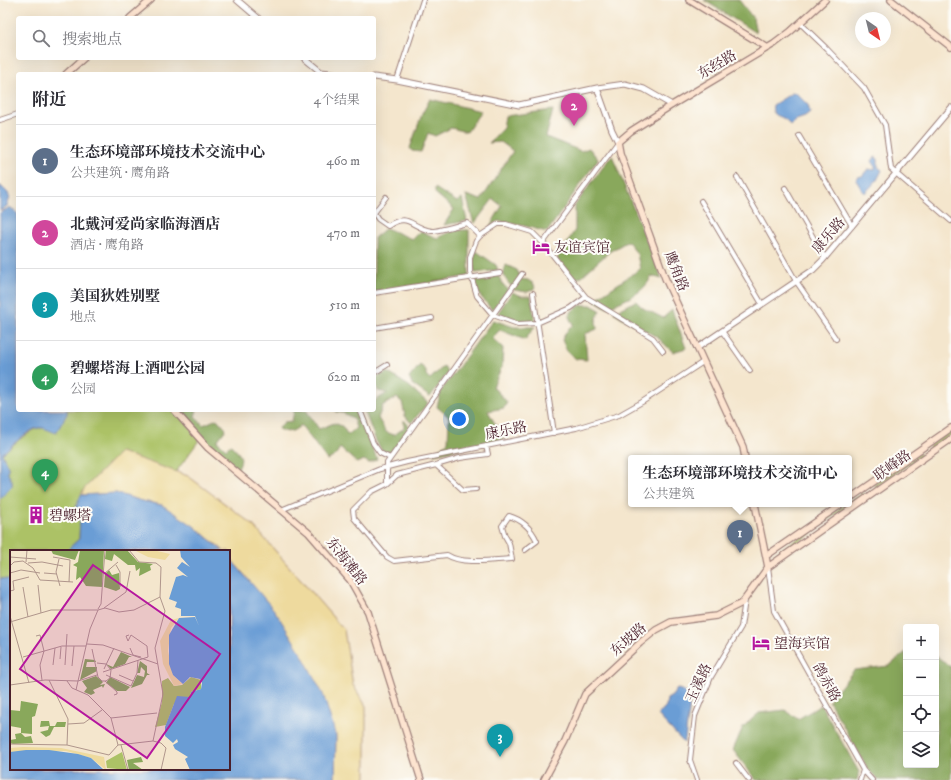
<!DOCTYPE html>
<html lang="zh">
<meta charset="utf-8">
<style>
:root{--surface:#fff;--page:#f2f2f3;--text:#2b2b33;--muted:#7c7c81;--line:#e1e1e2;--accent:#0b8043}
body{margin:0;font-family:"IM FELL DW Pica","Noto Serif SC",serif;background:var(--page);color:var(--text)}
.controls{position:absolute;right:12px;bottom:12px;display:grid;overflow:hidden;border-radius:4px;box-shadow:0 4px 16px #0002}
.controls button{width:36px;height:36px;display:grid;place-items:center;padding:0;border:0;border-bottom:1px solid var(--line);background:var(--surface);color:var(--text);font:20px sans-serif}
.compass{position:absolute;left:855px;top:12px;width:36px;height:36px;border-radius:50%;background:var(--surface);box-shadow:0 4px 16px #0002;rotate:145deg}
.you{position:absolute;left:459px;top:419px;width:14px;height:14px;margin:-10px;border:3px solid #fff;border-radius:50%;background:#1a73e8;box-shadow:0 0 0 6px #1a73e833}
.badge{display:grid;place-items:center;width:26px;height:26px;border-radius:50%;background:var(--accent);color:#fff;font-size:13px;font-weight:700}
.pin{position:absolute;translate:-50% -33px;filter:drop-shadow(0 1px 2px #0008)}
.pin::after{content:'';position:absolute;top:21px;width:14px;height:12px;background:inherit;clip-path:polygon(0 0,100% 0,50% 100%)}
.popup{position:absolute;left:628px;top:455px;width:224px;height:52px;box-sizing:border-box;display:grid;place-content:center;border-radius:4px;background:var(--surface);filter:drop-shadow(0 1px 3px #0005);font-size:13px;white-space:nowrap;color:var(--muted)}
.popup b{font-size:15px;color:var(--text)}
.popup::after{content:'';position:absolute;left:50%;top:100%;margin-left:-8px;border:8px solid transparent;border-top-color:var(--surface)}
.list{margin:0;padding:0;list-style:none}
h2{display:flex;justify-content:space-between;align-items:center;height:52px;margin:0;padding:0 16px;font-size:17px}
h2 small{font-size:13px;font-weight:400;color:var(--muted)}
.list li{display:grid;grid-template-columns:26px 1fr auto;gap:12px;align-items:center;box-sizing:border-box;height:72px;padding:0 16px;border-top:1px solid var(--line)}
.list b{display:block;font-size:15px;white-space:nowrap}
.list p{margin:0;font-size:13px;white-space:nowrap;color:var(--muted)}
.list em{font-size:13px;font-style:normal;color:var(--muted)}
.icon{flex:none;width:22px;height:22px;fill:none;stroke:currentColor;stroke-width:2;stroke-linecap:round;stroke-linejoin:round}
.map{position:relative;flex:none;width:951px;height:780px;overflow:hidden}
.search{position:absolute;background:var(--surface);box-shadow:0 4px 16px #0002;left:16px;top:16px;width:360px;height:44px;display:flex;align-items:center;gap:10px;box-sizing:border-box;padding:0 14px;border-radius:4px;color:var(--muted);font-size:15px}
.panel{position:absolute;background:var(--surface);box-shadow:0 4px 16px #0002;left:16px;top:72px;width:360px;height:340px;border-radius:4px}
.map>svg:first-child{display:block}
.green{fill:#acc266;stroke:#7b7048}
.forest{fill:#89a85b;stroke:#6a6443}
.sand{fill:#eeda9e;stroke:#9c7c64}
.water{fill:#6a9dd5;stroke:#5a5e80}
.lines{fill:none;stroke-linecap:round;stroke-linejoin:round}
.minor-casing{stroke:#9f827c;stroke-width:6}
.tertiary-casing{stroke:#9f827c;stroke-width:7}
.secondary-casing{stroke:#9f827c;stroke-width:8}
.minor{stroke:#fff;stroke-width:4}
.tertiary{stroke:#fff;stroke-width:5}
.secondary{stroke:#fde4d0;stroke-width:5.5}
.labels{text-anchor:middle;stroke-width:4;stroke-linejoin:round;paint-order:stroke}
.street-label{font-size:14px;fill:#4a1f2b;stroke:#fdfcf7}
.poi-label{font-size:14px;fill:#4a1f2b;stroke:#fdfcf7;text-anchor:start}
.inset-road{fill:none;stroke:#b0968c;stroke-width:1}
.view{fill:#b5179e;fill-opacity:0.15;stroke:#b5179e;stroke-width:2}
.inset-edge{fill:none;stroke:#4a1f2b;stroke-width:2}
</style>
<div class="map">
<svg width="951" height="780" viewBox="0 0 951 780">
<rect width="100%" height="100%" fill="#fdfcf7"/>
<filter id="ink" filterUnits="userSpaceOnUse"><feTurbulence type="fractalNoise" baseFrequency=".025" numOctaves="2"/><feDisplacementMap in="SourceGraphic" scale="8" xChannelSelector="R" yChannelSelector="G"/><feConvolveMatrix kernelMatrix="1 2 1 2 8 2 1 2 1" color-interpolation-filters="sRGB"/></filter>
<filter id="wash" filterUnits="userSpaceOnUse"><feTurbulence type="fractalNoise" baseFrequency=".012" numOctaves="4" result="noise"/><feDisplacementMap in="SourceGraphic" scale="16" xChannelSelector="R" yChannelSelector="G"/><feGaussianBlur stdDeviation="0.9" result="paint"/><feColorMatrix in="noise" values="0 0 0 0 0 0 0 0 0 0 0 0 0 0 0 0 0 1.4 0 .05"/><feComposite in="paint" operator="in"/></filter>
<g filter="url(#wash)">
<rect width="100%" height="100%" fill="#f4e6cd"/>
<path class="green" d="M67 410H175L200 439 176 472 120 452 84 489 76 507 80 518 79 539 70 547 69 551H11V580L0 578V499L12 486V481L8 474V467L2 454 20 439 37 428H44L67 414Z
M951 431V435L931 449 929 446Z
M920 453 921 456 876 487 874 484Z
M863 492 865 495 818 527 816 524 846 504H849V502Z
M811 529 813 532 780 555 778 552Z"/>
<path class="forest" d="M704 0H739L753 18 756 33Z
M430 99 481 111 467 132 451 128 435 136 428 133 421 152 412 151 410 148 422 114Z
M553 110 546 137 581 151 589 148 598 159 547 232 525 226 498 221 490 226 502 206 493 199 474 224 466 195 481 200 513 151 501 142 489 143 503 128 505 116Z
M612 155 662 279 651 276C645 294 623 300 607 308L594 300 640 269 637 254 628 241 609 252 582 276 573 280 557 259 575 230V205Z
M435 188 457 202 462 198 467 221 444 225 454 209 435 193Z
M386 228 412 239 420 231 437 238 454 230H469V276L374 292V238Z
M476 251 496 265 498 270 475 273 473 262Z
M506 265 517 270 521 279 528 280 534 284 535 289 527 292 514 290C508 282 500 276 506 265Z
M498 275 502 283 508 290 492 310 478 293 474 280Z
M512 292 522 296H531L535 322 520 321 498 313Z
M636 301 643 308 663 318 672 310 686 348 673 352 657 337 624 319 613 312Z
M581 305H591L600 310 596 321 597 329 585 334 587 360 576 359 567 351 562 340 565 333 573 325 569 317 572 311Z
M493 320 514 327H535L525 340 500 330 492 338 503 348 502 366 493 387 507 402 504 408 488 411 504 440 433 454 448 442 449 417 437 407 441 391Z
M420 365 426 370V375L430 379 444 366 448 373 430 397 413 385 409 378Z
M387 372 409 386 428 403 411 423 405 416 402 402 397 398 383 405 378 418 386 432 394 435 404 428V420L410 427 391 452H383L376 441 364 410H374V400L375 401 387 393 378 391 375 378Z
M179 410H197L195 416 203 425 217 419 226 429 217 441 226 449 231 445C241 456 244 456 237 470L206 442Z
M293 410H306L319 429 334 423 342 426 348 435 356 428 353 418 343 413 336 412V410H357L377 459 369 463 364 460 357 463 340 448 334 457 327 460 301 425C293 432 289 434 278 429L284 422 292 421 294 411Z
M906 652V765H936V656L951 667V780H879L869 771 829 701 854 670 889 666Z
M821 705 859 772 857 780H756L733 750 743 727 759 713 785 710 798 719Z"/>
<path class="sand" d="M120 452 188 476 252 524 344 630 353 685 366 706V777L364 780H335L336 734 249 580 229 557V551H224L220 547 162 505 142 501 116 493 81 495 84 489Z"/>
<path class="water" d="M792 93H796L808 105 810 113 805 117 796 120 790 125C788 122 786 119 783 118 776 115 771 114 773 105Z
M875 157 878 159V167L882 170 877 180 865 193 862 190 856 180 858 177 862 176 868 169 875 170V166L872 161Z
M0 185 8 193 10 198 7 206 0 211Z
M10 207 18 214V410H67V414L56 433C50 431 44 427 38 428 29 429 9 448 2 454L8 467V474L12 481V486L0 499V213Z
M116 493 142 501 162 505 194 526 223 551H69L70 547 79 539 80 518 76 507 81 495Z
M229 557 275 611 300 651 323 694 336 736 335 780H0V578L11 580V769H229Z
M677 689C694 691 689 712 687 724 686 730 686 737 684 743L658 715 666 706 667 699 672 696Z"/>
</g>
<g filter="url(#ink)">
<g class="lines">
<g class="minor-casing">
<path id="minor" d="M800 23 826 48 864 88 885 125 891 169 951 221
M397 80 423 0
M0 120 18 114
M799 136 852 226
M737 177 796 281 836 339
M785 188 825 258
M386 197 374 213 378 219 388 226C409 212 411 228 432 231 439 231 458 225 467 223L480 236
M701 201 762 304
M543 243 618 142
M522 274 387 463V484L371 492 353 510 354 518 387 557 394 561 447 555C462 565 494 560 512 559L509 543 505 536 502 526 509 516C523 520 531 528 537 541L525 550
M374 293 500 273
M533 293 554 433
M586 297 571 308 537 323 518 324 493 315 477 296 470 272V257L476 241 480 236 498 224H506L532 232 543 243 586 297 653 338 663 351
M374 328 432 318
M722 331 750 371
M374 373 387 365
M360 410 373 443 380 453 390 458
M436 465 460 458 488 454 486 446
M387 484 397 475 436 465 463 490 476 489
M281 510 380 469 407 462 576 428 619 415 642 402 703 362
M768 567 774 611 863 770 872 780
M736 763 749 780
M697 780 690 760 695 716 711 677 741 627 745 600
M860 780 863 770"/>
</g>
<g class="tertiary-casing">
<path id="tertiary" d="M237 0 258 18
M304 58 321 72 340 74
M374 77 397 80 519 105 597 88 625 84 644 89 672 105
M597 88 612 130 618 142
M697 348 813 270 823 260 951 108"/>
</g>
<g class="secondary-casing">
<path id="secondary" d="M689 0 768 48
M891 0 951 47
M130 18 151 0
M66 74 84 58
M174 410 208 448 309 533 350 580 368 612 421 780
M745 458 743 447 665 278 620 153 618 142 631 131 672 105 774 44 790 32 825 0
M849 499 951 428
M755 504 768 567
M766 556 842 504
M544 780 565 741 585 694 640 643 656 630 671 622 716 616 742 603 768 567 951 439"/>
</g>
<use href="#minor" class="minor"/>
<use href="#tertiary" class="tertiary"/>
<use href="#secondary" class="secondary"/>
</g>
</g>
<defs>
<g id="hotel-bare" transform="scale(1.38)"><path d="M-6-4.5h1.5V1H6V5H4.5V3h-9V5H-6ZM-4 0a1.8 1.8 0 1 1 3.6 0ZM.5 0V-2.5h3Q6-2.5 6 0Z" fill="#b5179e" stroke="#fdfcf7" stroke-width="2.5" paint-order="stroke"/></g>
<g id="building-bare" transform="scale(1.38)"><path d="M-4-6H4V6H1V3H-1V6H-4ZM-2.5-4.3h1.7v1.8h-1.7ZM.8-4.3h1.7v1.8H.8ZM-2.5-1h1.7V.8h-1.7ZM.8-1h1.7V.8H.8Z" fill="#b5179e" stroke="#fdfcf7" stroke-width="2.5" paint-order="stroke"/></g>
</defs>
<g fill-rule="evenodd">
<use href="#hotel-bare" x="541" y="247"/>
<use href="#building-bare" x="36" y="515"/>
<use href="#hotel-bare" x="761" y="643"/>
</g>
<g class="labels">
<g class="street-label">
<text transform="translate(717 64) rotate(-31)" y="5">东经路</text>
<text transform="translate(828 235) rotate(-49)" y="5">康乐路</text>
<text transform="translate(677 271) rotate(68)" y="5">鹰角路</text>
<text transform="translate(506 430) rotate(-11)" y="5">康乐路</text>
<text transform="translate(892 465) rotate(-35)" y="5">联峰路</text>
<text transform="translate(347 561) rotate(52)" y="5">东海滩路</text>
<text transform="translate(628 639) rotate(-41)" y="5">东坡路</text>
<text transform="translate(827 682) rotate(61)" y="5">鸽赤路</text>
<text transform="translate(698 683) rotate(-65)" y="5">玉溪路</text>
</g>
<g class="poi-label">
<text x="554" y="252">友谊宾馆</text>
<text x="49" y="520">碧螺塔</text>
<text x="774" y="648">望海宾馆</text>
</g>
</g>
<g transform="translate(10 550)">
<rect width="220" height="220" fill="#f4e6cd"/>
<path d="M181 127 191 130V139L181 142 180 147H172L168 155 164 154 156 175 145 177 152 152V131L158 128 164 136 172 135ZM112 202 117 220 97 218 96 211Z" fill="#acc266"/>
<path d="M41 0H69L65 10 43 4ZM70 0H94L92 37 76 36 70 27 66 30 67 17 63 15 68 12ZM96 0H117L128 12 143 14 140 16 141 20 129 26 130 18 126 21 125 15H118L104 4 102 11 95 9ZM99 20 102 25 109 23 110 39 106 41 94 37 95 24ZM111 102 122 107H119L115 114 101 119 96 114 103 117ZM75 109 85 110 86 112H77L76 117H87V121L70 130ZM130 111 137 116V123L140 125H137L132 134 121 138 127 125 134 127 135 121 131 117 130 123H127ZM86 126 93 132 90 135 95 134 93 138 92 136 83 140 85 143 81 145 74 142 77 138 72 131ZM100 127 120 137 116 141H107L96 133ZM11 151 28 154 25 166 22 167V184L11 183 15 187 21 186 23 193 3 194 0 193V190L6 189 5 184 11 183V178L0 176V160L10 161ZM31 171H39L40 176H45L47 172H56L55 177H44L40 185 36 187 30 182 38 180 39 176 30 177ZM131 207 133 212 123 213 133 220H119L117 210Z" fill="#89a85b"/>
<path d="M124 0H143L160 4 155 10 138 7ZM169 68 161 78 158 101 163 125 173 134 164 136 153 114 150 91 161 70ZM13 197 51 198 94 207 96 220 81 208 56 201 0 202V198Z" fill="#eeda9e"/>
<path d="M170 0H220V220H180L175 209 178 207 165 199 163 195 168 192 167 189 163 193 155 186V177L167 146 180 147 181 142 191 139 192 133 190 129 180 127 173 134 163 125 159 114V85L169 68 185 67 189 76 185 66H171V59L165 57 167 52 159 49 166 27 173 25 178 27 167 18 172 12 180 17 171 7ZM16 200H39L68 204 81 208 94 220H0V202Z" fill="#6a9dd5"/>
<path class="inset-road" d="M119 0 129 12 146 13 151 17 150 47M0 7 26 9M43 7 60 10 59 32M49 9 46 22 50 36M16 12 17 0M18 13 32 12 53 16M106 15 110 22V37M0 16 4 12 13 11 23 18 30 30 63 32M0 23 11 20 30 23M34 23 47 24M94 24 108 12M28 35 31 63M13 37 18 67M0 41 4 40 3 31 19 27M94 58 116 42 120 21M88 59 91 54 95 0M0 66 19 133M0 72 41 60H88L95 58 109 62 124 60 150 47M26 86 30 85 34 101 30 115 32 130M77 94 93 95 148 114M120 98 123 105 131 107M82 99 88 127 92 131H96L100 128 101 120 96 114 87 113M13 107 52 96H76M50 109 51 97M43 115 45 98M55 115 57 84M62 116 64 96M94 119 104 98M93 122 138 107 137 96 121 85 118 91 116 86 119 85M96 125 121 136 127 123 128 110M109 125 123 131M39 130 58 169 57 195M57 131 62 138 78 145 101 168 108 195M95 131 107 142V144L104 145M0 135 35 130 68 131 80 79 88 60M66 140 68 131 87 125M101 168 147 163M58 174 74 173 92 160M143 191 151 193 156 198 151 220M0 194 57 195 99 205 108 195 143 191 153 144 145 98 155 61 150 47M111 195 118 220"/>
<path class="view" d="M83 15 210 104 137 208 10 119Z"/>
<rect width="220" height="220" class="inset-edge"/>
</g>
</svg>
<div class="controls">
<button>+</button>
<button>−</button>
<button><svg class="icon" aria-label="locate" viewBox="0 0 24 24"><circle cx="12" cy="12" r="6"/><path d="M12 2v4M12 18v4M2 12h4M18 12h4"/></svg></button>
<button><svg class="icon" aria-label="layers" viewBox="0 0 24 24"><path d="M12 4l9 5-9 5-9-5zM3 14l9 5 9-5"/></svg></button>
</div>
<svg class="compass" viewBox="-18 -18 36 36"><path d="M0-13l5 13h-10z" fill="#e53935"/><path d="M0 13l5-13h-10z" fill="#7c7c81"/></svg>
<div class="you"></div>
<div class="pin badge" style="left:740px;top:553px;background:#5c6f8a">1</div>
<div class="popup"><b>生态环境部环境技术交流中心</b>公共建筑</div>
<div class="pin badge" style="left:574px;top:126px;background:#d1479c">2</div>
<div class="pin badge" style="left:500px;top:757px;background:#0f9aa8">3</div>
<div class="pin badge" style="left:45px;top:492px;background:#2e9e5b">4</div>
<div class="search"><svg class="icon" aria-label="search" viewBox="0 0 24 24"><circle cx="10" cy="10" r="6"/><path d="M15 15l6 6"/></svg>搜索地点</div>
<section class="panel">
<h2>附近<small>4个结果</small></h2>
<ul class="list">
<li><span class="badge" style="background:#5c6f8a">1</span><div><b>生态环境部环境技术交流中心</b><p>公共建筑 · 鹰角路</p></div><em>460 m</em></li>
<li><span class="badge" style="background:#d1479c">2</span><div><b>北戴河爱尚家临海酒店</b><p>酒店 · 鹰角路</p></div><em>470 m</em></li>
<li><span class="badge" style="background:#0f9aa8">3</span><div><b>美国狄姓别墅</b><p>地点</p></div><em>510 m</em></li>
<li><span class="badge" style="background:#2e9e5b">4</span><div><b>碧螺塔海上酒吧公园</b><p>公园</p></div><em>620 m</em></li>
</ul>
</section>
</div>
